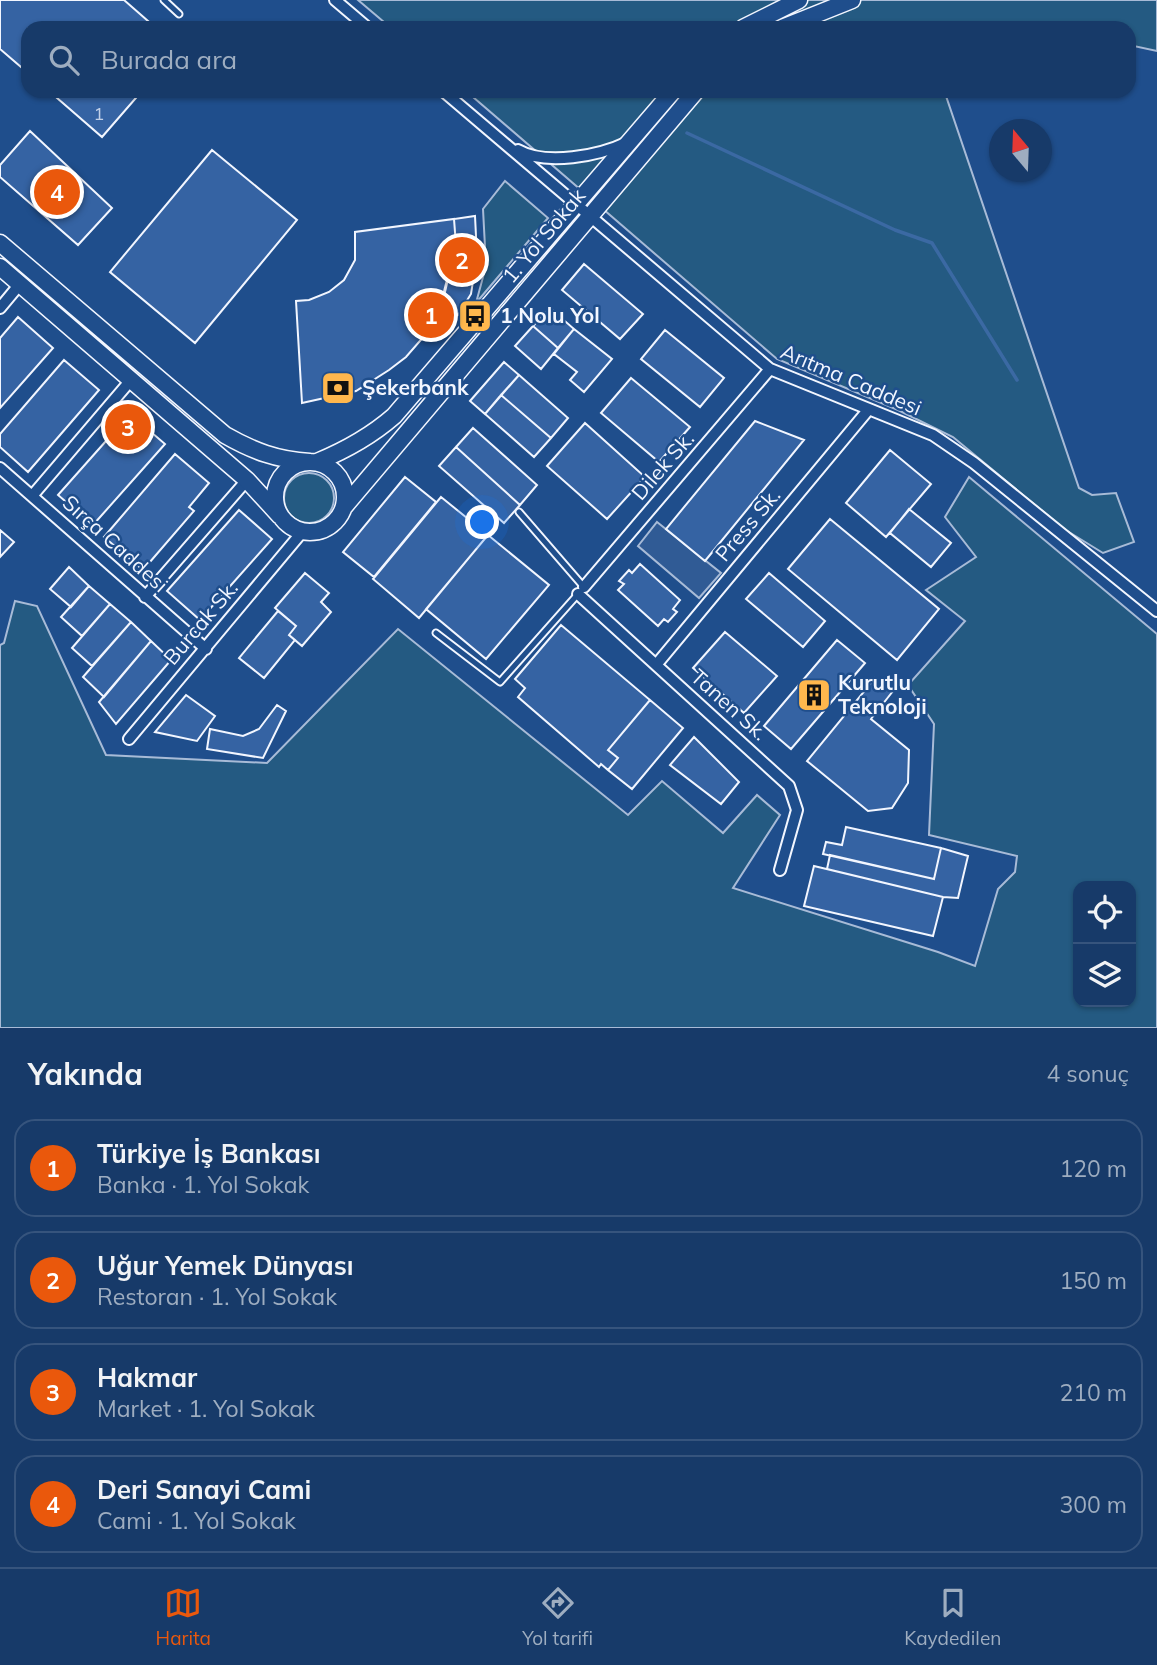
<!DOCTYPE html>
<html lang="tr">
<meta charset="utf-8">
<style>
:root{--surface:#173a69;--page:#20416f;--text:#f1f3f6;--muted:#9eadc0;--line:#36547d;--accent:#ea580c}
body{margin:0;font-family:Mulish,sans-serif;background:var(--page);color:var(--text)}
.controls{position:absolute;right:21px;bottom:21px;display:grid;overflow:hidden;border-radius:14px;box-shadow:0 2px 5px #0004}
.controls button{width:63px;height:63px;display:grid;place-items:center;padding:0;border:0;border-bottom:2px solid var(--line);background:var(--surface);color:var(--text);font:35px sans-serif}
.compass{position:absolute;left:989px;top:119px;width:63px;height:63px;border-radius:50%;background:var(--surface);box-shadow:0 2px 5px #0004;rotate:341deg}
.you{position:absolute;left:483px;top:523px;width:24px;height:24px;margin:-18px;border:5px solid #fff;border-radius:50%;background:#1a73e8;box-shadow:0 0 0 10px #1a73e833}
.badge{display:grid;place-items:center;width:46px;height:46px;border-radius:50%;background:var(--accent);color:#fff;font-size:23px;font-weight:700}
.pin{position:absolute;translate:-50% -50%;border:4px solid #fff;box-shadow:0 2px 7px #0006}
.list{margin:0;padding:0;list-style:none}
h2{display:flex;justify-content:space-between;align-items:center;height:91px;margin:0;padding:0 28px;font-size:30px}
h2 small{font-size:23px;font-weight:400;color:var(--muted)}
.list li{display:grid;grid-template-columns:46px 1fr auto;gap:21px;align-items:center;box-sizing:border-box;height:98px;margin:0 14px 14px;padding:0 14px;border:2px solid var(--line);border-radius:21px}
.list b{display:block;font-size:26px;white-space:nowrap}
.list p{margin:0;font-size:23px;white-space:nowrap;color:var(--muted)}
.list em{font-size:23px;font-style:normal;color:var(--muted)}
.icon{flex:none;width:38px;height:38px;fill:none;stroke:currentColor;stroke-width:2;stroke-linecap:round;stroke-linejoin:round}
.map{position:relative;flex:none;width:1157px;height:1028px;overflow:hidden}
.search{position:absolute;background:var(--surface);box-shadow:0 2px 5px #0004;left:21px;right:21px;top:21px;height:77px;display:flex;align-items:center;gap:18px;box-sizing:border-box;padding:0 24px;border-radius:21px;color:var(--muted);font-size:26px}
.sheet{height:539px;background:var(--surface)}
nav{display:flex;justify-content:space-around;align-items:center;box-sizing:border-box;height:98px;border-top:2px solid var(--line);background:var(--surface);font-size:19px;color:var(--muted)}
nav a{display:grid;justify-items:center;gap:4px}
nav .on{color:var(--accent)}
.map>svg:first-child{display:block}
.green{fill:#245a82;stroke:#a8bbd7;stroke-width:2;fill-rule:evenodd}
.parking{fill:#305b95;stroke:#a8bbd7;stroke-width:2}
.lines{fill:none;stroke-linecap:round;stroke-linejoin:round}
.stream{stroke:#3b69a3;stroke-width:3.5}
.building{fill:#3563a3;stroke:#f2f6ff;stroke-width:2}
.service-casing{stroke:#f2f6ff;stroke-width:9}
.minor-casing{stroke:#f2f6ff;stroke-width:14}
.secondary-casing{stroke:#f2f6ff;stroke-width:19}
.service{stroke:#1f4e8c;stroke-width:5}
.minor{stroke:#1f4e8c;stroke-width:10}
.secondary{stroke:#1f4e8c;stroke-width:16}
.labels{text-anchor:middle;stroke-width:5;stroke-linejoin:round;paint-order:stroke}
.number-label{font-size:18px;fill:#c3d1e8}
.street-label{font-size:21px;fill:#f2f6ff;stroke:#1f4e8c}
.poi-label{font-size:21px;font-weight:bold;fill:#f2f6ff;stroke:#1f4e8c;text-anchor:start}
</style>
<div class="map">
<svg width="1157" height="1028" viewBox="0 0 1157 1028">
<rect width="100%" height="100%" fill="#1f4e8c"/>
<path class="green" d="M358 0H1157V51L1129 45V28H391Z
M466 91H950L945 93 1079 488 1092 495 1116 493 1134 542 1103 553 1064 529 953 437 898 410 777 359Z
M505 181 548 218 476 303 486 266 483 209Z
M284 498a25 25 0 1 1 50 0a25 25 0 1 1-50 0Z
M969 477 1157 634V1028H0V645L4 643 15 601 37 606 106 755 267 763 398 629 628 815 662 781 723 833 757 795 780 815 733 888 938 952 975 966 998 889 1015 872 1017 856 929 835 934 724 908 685 965 621 926 590 976 557 945 517ZM1078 886H1131V1002H1078Z"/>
<path class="parking" d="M657 522 721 573 699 598 638 546Z"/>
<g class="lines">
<path class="stream" d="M687 133 895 230 932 243 1017 380"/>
</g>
<path class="building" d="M0 0H124L156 28H28V73L0 49Z
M49 91H142L102 137Z
M30 131 112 208 78 245 0 177V165Z
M212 150 297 220 195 343 110 272Z
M475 216 477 256 471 294 458 315 440 307 456 245 454 219Z
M454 219 456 245 445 292 433 326 406 357 389 370 356 391 302 403 296 301 309 300 329 292 344 280 355 260V232Z
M584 264 643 314 620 339 562 290Z
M550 308 574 329 558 348 533 326Z
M18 317 53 348 0 408V338Z
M533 326 558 348 541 369 515 346Z
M574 329 612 359 584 392 570 380 577 372 554 354Z
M665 330 724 378 700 407 641 359Z
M64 360 99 390 28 472 0 447V434Z
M504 362 519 375 485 414 470 401Z
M519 375 568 418 551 438 501 395Z
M631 378 690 427 659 462 601 413Z
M501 395 551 438 534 457 485 414Z
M130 414 165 444 93 525 58 495Z
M755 421 804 440 705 561 666 529Z
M585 423 645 477 607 519 547 466Z
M473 428 537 485 520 505 456 447Z
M456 447 520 505 504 523 439 466Z
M890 450 931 484 886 537 846 503Z
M175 454 209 483 189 507 194 511 143 570 104 537Z
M405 477 436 502 374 577 343 552Z
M441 497 488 535 419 618 373 579Z
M909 509 951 543 931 567 890 533Z
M239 510 272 539 200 620 167 591Z
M830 519 939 609 897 660 788 569Z
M0 530 14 542 0 557Z
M488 535 549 585 486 659 426 609Z
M640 564 680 600 673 609 677 612 668 622 664 619 658 626 618 590 624 584 619 581 629 570 632 573Z
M69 567 89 586 71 607 50 589Z
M305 573 329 593 321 602 331 612 302 646 289 635 296 626 275 608Z
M769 573 825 621 803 647 746 599Z
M89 586 110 604 82 636 61 617Z
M110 604 131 622 92 666 72 648Z
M278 611 296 626 289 635 295 640 264 678 239 658Z
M131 622 151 641 104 697 83 677Z
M561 625 650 700 608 750 618 758 608 770 601 764 599 767 518 697 525 688 515 679Z
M725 632 777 676 744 713 693 668Z
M837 640 865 663 791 749 764 726Z
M151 641 171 660 116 724 99 702Z
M875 678 893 691 871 719 909 750 908 783 892 808 868 811 807 761Z
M186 695 215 716 197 741 155 732Z
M650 700 683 728 632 789 608 770 618 758 608 750Z
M277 705 286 711 263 758 207 749 210 729 243 736 259 729Z
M694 737 739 782 721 804 670 765Z
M846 827 941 848 934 879 823 854 826 842 842 845Z
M941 848 968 856 958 898 943 897 827 869 830 855 934 879Z
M814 866 943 897 933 936 804 906Z"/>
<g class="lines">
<g class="service-casing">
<path id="service" d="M164 0 179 14
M519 512 583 586
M436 633 500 682 579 593"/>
</g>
<g class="minor-casing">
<path id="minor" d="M335 0 368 28
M443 91 770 369 933 435 974 463 1157 611
M518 150C546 166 599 156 628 142
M0 308 20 284
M0 468 206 649
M32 496 131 380
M584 587 770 369
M578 594 789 786 797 810 780 870
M145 597 247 480
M656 665 869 409
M129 739 303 531"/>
</g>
<g class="secondary-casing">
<path id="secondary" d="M743 28 799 0
M782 28 852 0
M0 243 225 435C253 451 277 460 310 462
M0 267 247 480 280 516
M275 497a35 35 0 1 1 70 0a35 35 0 1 1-70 0Z
M317 462C346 450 370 437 394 416L673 91
M344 507 696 91"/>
</g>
<use href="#service" class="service"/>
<use href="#minor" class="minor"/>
<use href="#secondary" class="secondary"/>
</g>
<defs>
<g id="bus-square" transform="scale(1.75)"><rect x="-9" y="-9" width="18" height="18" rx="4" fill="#ffb74d" stroke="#1f4e8c"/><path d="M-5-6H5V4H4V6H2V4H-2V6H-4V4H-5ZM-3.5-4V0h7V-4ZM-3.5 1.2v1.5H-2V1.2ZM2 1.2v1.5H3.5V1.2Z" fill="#111"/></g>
<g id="bank-square" transform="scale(1.75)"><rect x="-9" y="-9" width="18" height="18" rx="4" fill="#ffb74d" stroke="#1f4e8c"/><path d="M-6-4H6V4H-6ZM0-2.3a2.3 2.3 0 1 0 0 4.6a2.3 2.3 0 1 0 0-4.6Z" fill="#111"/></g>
<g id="building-square" transform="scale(1.75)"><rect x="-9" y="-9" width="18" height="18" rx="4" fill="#ffb74d" stroke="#1f4e8c"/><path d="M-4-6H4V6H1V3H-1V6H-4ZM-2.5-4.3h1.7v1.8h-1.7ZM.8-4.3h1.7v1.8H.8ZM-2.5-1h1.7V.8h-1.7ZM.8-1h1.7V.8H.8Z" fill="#111"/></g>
</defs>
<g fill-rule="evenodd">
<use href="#bus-square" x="475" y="316"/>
<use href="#bank-square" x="338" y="388"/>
<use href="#building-square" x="814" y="695"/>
</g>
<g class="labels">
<g class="number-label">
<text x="99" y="120">1</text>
</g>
<g class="street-label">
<text transform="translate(544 236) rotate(-50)" y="7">1. Yol Sokak</text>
<text transform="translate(851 380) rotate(23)" y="7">Arıtma Caddesi</text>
<text transform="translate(663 466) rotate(-49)" y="7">Dilek Sk.</text>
<text transform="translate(748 525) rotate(-50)" y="7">Press Sk.</text>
<text transform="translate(115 544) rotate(42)" y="7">Sırça Caddesi</text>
<text transform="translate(201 623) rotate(-50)" y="7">Burcak Sk.</text>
<text transform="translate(729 705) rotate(42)" y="7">Tanen Sk.</text>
</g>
<g class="poi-label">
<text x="500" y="323">1 Nolu Yol</text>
<text x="362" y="395">Şekerbank</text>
<text x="838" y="690">Kurutlu<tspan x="838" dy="24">Teknoloji</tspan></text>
</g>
</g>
</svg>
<div class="controls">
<button><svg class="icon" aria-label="locate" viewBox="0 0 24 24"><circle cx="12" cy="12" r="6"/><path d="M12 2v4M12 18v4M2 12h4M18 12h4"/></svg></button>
<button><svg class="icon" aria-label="layers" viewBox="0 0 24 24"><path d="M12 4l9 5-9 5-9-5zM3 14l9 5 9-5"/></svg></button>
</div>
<svg class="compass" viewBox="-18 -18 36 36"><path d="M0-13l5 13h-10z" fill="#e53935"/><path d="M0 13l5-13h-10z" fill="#9eadc0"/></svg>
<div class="you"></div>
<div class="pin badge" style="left:431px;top:315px">1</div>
<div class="pin badge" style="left:462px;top:260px">2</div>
<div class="pin badge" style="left:128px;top:427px">3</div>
<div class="pin badge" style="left:57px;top:192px">4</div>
<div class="search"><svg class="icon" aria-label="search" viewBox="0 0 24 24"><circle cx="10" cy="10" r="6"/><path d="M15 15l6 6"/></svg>Burada ara</div>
</div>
<section class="sheet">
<h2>Yakında<small>4 sonuç</small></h2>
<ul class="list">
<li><span class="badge">1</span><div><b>Türkiye İş Bankası</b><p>Banka · 1. Yol Sokak</p></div><em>120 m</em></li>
<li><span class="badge">2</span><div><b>Uğur Yemek Dünyası</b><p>Restoran · 1. Yol Sokak</p></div><em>150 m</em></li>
<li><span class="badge">3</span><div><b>Hakmar</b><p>Market · 1. Yol Sokak</p></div><em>210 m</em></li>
<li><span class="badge">4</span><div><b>Deri Sanayi Cami</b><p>Cami · 1. Yol Sokak</p></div><em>300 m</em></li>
</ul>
</section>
<nav>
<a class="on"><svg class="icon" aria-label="map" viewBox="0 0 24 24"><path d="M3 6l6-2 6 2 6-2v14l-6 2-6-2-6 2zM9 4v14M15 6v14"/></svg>Harita</a>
<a><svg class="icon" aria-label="directions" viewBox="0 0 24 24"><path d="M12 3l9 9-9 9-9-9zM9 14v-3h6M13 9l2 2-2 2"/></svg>Yol tarifi</a>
<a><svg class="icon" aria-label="saved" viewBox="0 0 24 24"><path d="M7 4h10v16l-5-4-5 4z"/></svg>Kaydedilen</a>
</nav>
